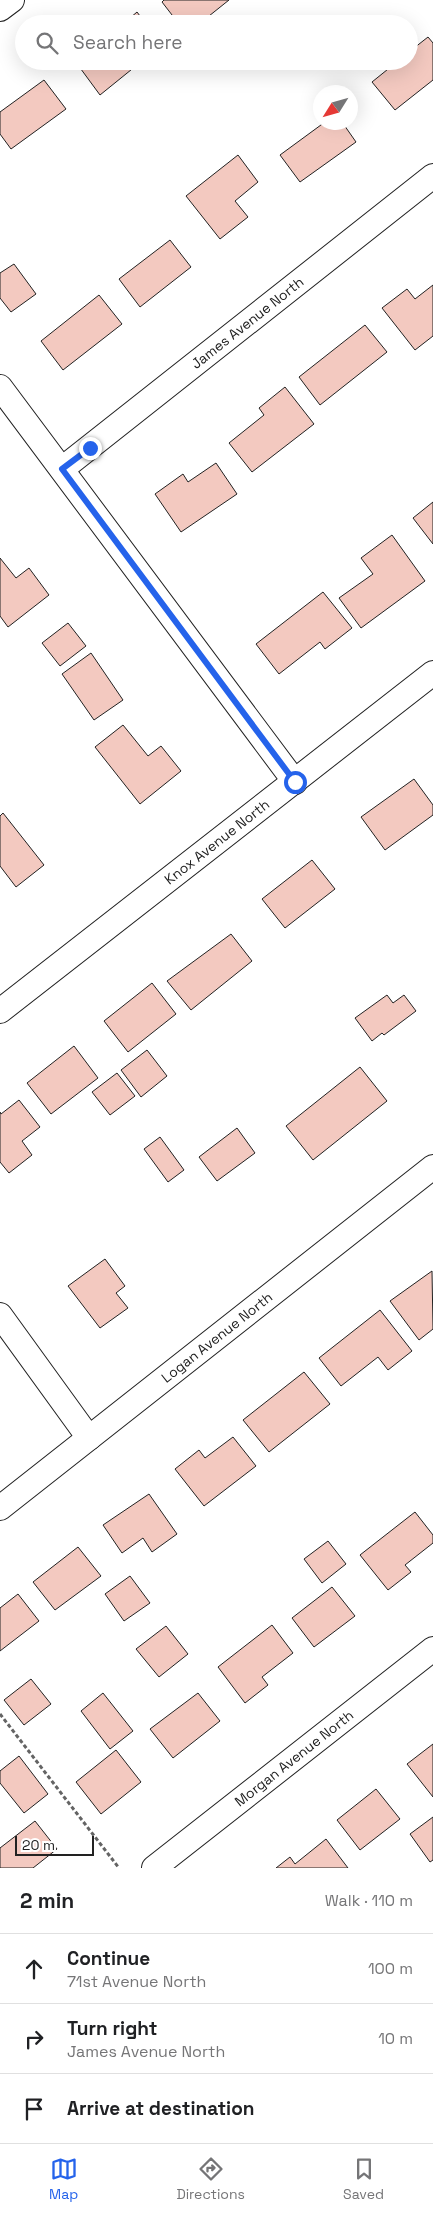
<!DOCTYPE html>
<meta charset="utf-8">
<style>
:root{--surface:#fff;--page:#f6f6f6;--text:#202124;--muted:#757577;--line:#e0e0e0;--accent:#2563eb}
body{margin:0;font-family:"Space Grotesk",sans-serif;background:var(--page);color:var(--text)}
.compass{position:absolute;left:313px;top:85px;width:45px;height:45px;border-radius:50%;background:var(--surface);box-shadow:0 5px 20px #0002;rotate:233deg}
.scale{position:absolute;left:15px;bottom:12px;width:79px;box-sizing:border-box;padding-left:5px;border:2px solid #222;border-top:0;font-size:14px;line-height:18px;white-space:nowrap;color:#222;-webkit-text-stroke:4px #fff;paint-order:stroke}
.stop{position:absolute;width:15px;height:15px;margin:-11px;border:4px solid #2563eb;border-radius:50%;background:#fff}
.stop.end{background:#2563eb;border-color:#fff;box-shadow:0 1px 5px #0008}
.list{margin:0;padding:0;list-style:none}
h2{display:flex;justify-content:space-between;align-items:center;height:65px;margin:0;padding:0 20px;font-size:21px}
h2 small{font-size:16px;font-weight:400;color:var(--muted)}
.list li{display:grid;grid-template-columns:32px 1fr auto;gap:15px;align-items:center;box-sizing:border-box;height:70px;padding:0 20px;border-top:1px solid var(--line)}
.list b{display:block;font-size:19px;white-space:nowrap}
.list p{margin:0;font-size:16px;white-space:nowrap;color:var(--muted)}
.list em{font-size:16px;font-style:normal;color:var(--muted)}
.icon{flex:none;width:28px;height:28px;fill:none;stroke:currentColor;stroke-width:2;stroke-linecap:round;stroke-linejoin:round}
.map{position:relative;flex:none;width:433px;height:1868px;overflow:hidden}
.search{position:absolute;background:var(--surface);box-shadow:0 5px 20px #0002;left:15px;right:15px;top:15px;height:55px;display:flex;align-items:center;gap:12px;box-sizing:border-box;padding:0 18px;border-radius:28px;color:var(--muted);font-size:19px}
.sheet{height:275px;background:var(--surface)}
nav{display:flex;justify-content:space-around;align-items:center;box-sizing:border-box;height:70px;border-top:1px solid var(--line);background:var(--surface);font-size:14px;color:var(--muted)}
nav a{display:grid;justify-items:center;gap:2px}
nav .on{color:var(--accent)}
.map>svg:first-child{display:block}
.building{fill:#f3c9c0;stroke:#222}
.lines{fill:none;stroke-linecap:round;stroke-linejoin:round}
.street-casing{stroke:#222;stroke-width:26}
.path{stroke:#646464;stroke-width:3;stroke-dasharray:4 2.5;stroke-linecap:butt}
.street{stroke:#fff;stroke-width:24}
.route{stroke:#2563eb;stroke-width:6}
.labels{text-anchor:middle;stroke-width:4;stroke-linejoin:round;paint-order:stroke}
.street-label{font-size:14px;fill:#222;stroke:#fff}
</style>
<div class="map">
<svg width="433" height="1868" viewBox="0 0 433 1868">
<rect width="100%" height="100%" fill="#fff"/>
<path class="building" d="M164 0H229L199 24H179L162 2Z
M137 12 146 24H123Z
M428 37 433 43V80L395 110 372 82 398 61H409V52Z
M75 61H142L100 95Z
M44 80 66 109 11 149 0 134V112Z
M325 122H342L356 142 300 182 280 155Z
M238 155 258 182 235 201 248 217 220 239 186 196Z
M170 240 191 267 140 307 119 279Z
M14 264 36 294 11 312 0 298V273Z
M433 285V336L415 350 382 308 407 289 415 299Z
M99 295 122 324 63 370 41 341Z
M365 325 387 352 320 405 299 377Z
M285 387 314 424 252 472 229 443 264 415 259 408Z
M216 463 237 494 181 532 155 494 183 474 188 482Z
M433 502V544L413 518Z
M392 535 425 581 361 628 339 598 373 574 361 558Z
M0 558 16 578 29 568 49 595 8 627 0 616Z
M323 592 352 628 325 649 320 642 279 674 256 644Z
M68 623 86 646 60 666 42 643Z
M91 653 123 700 94 720 62 674Z
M123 725 148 756 161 746 181 771 140 804 95 747Z
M414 779 433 805V815L385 850 361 817Z
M3 813 44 865 16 887 0 866V816Z
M312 860 335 889 285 928 262 899Z
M231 934 252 961 191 1010 167 981Z
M152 983 176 1014 128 1052 104 1021Z
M387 995 393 1003 404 995 416 1011 384 1035 382 1033 372 1041 355 1018Z
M74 1046 98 1078 51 1114 27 1083Z
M147 1050 167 1076 141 1097 121 1070Z
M360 1067 387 1101 313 1160 286 1126Z
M117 1073 135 1096 110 1115 92 1092Z
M19 1100 40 1127 22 1141 32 1155 9 1173 0 1162V1112L1 1114Z
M237 1128 255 1153 217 1181 199 1157Z
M160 1137 184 1170 168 1182 144 1149Z
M105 1259 125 1286 116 1293 128 1308 100 1328 68 1286Z
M432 1271 433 1329 419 1340 390 1301Z
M380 1310 412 1351 388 1370 378 1357 341 1386 319 1358Z
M304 1372 330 1404 269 1452 243 1420Z
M233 1437 256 1466 204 1506 175 1469 199 1450 205 1458Z
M149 1494 177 1534 152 1552 143 1538 122 1553 103 1525Z
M415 1512 433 1535V1543L405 1565 411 1572 388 1590 360 1555Z
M328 1541 346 1564 322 1583 304 1559Z
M78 1547 101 1576 55 1610 33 1582Z
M130 1576 150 1603 124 1621 105 1594Z
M332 1587 355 1616 314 1647 292 1618Z
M18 1594 39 1621 0 1651V1608Z
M272 1625 293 1653 262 1677 268 1685 245 1703 218 1667Z
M166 1626 188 1654 159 1677 136 1649Z
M31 1679 51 1704 24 1725 4 1700Z
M103 1693 133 1731 110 1749 81 1711Z
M198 1693 220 1721 173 1758 150 1729Z
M433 1744V1797L407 1764Z
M116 1750 141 1782 101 1814 76 1782Z
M19 1756 48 1794 24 1813 0 1783V1771Z
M376 1789 400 1819 360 1850 337 1820Z
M433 1817V1860L430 1862 410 1834Z
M35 1821 57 1849 33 1868H0V1848Z
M326 1839 348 1868H276L290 1857 295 1864Z"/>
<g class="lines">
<g class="street-casing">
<g id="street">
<path d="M0 9 12 0"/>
<path d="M0 387 295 782"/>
<path id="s1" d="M62 469 433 176"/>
<path id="s2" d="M0 1011 433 673"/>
<path d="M0 1315 89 1438"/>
<path id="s3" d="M0 1508 433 1167"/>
<path id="s4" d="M154 1868 433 1649"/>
</g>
</g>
<path class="path" d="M0 1714 119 1868"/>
<use href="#street" class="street"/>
</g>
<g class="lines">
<path class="route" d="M90 448 62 469 295 782"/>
</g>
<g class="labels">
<g class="street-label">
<text dy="5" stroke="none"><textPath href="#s1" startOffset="236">James Avenue North</textPath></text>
<text dy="5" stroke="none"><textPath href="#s2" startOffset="275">Knox Avenue North</textPath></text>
<text dy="5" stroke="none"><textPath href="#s3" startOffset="276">Logan Avenue North</textPath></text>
<text dy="5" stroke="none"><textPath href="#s4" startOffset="178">Morgan Avenue North</textPath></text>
</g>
</g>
</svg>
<svg class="compass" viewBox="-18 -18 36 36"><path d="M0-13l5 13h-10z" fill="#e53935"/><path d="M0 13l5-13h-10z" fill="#757577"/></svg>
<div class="scale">20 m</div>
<div class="stop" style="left:295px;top:782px"></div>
<div class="stop end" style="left:90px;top:448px"></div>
<div class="search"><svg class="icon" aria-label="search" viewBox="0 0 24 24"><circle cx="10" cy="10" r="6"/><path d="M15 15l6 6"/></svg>Search here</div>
</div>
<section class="sheet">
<h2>2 min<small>Walk · 110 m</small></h2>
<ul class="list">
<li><svg class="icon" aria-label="ahead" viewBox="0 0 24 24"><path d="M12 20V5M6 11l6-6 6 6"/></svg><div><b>Continue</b><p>71st Avenue North</p></div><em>100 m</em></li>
<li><svg class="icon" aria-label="right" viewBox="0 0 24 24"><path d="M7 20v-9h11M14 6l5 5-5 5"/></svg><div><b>Turn right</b><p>James Avenue North</p></div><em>10 m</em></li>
<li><svg class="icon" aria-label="arrive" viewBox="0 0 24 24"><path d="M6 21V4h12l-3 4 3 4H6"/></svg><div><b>Arrive at destination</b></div></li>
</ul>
</section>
<nav>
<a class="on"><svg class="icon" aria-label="map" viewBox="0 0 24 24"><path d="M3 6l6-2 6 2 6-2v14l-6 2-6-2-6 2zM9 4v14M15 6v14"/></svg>Map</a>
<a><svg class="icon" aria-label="directions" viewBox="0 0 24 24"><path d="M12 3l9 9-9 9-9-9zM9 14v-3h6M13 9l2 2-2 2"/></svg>Directions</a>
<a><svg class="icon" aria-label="saved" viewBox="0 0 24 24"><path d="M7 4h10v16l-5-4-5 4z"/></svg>Saved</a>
</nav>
